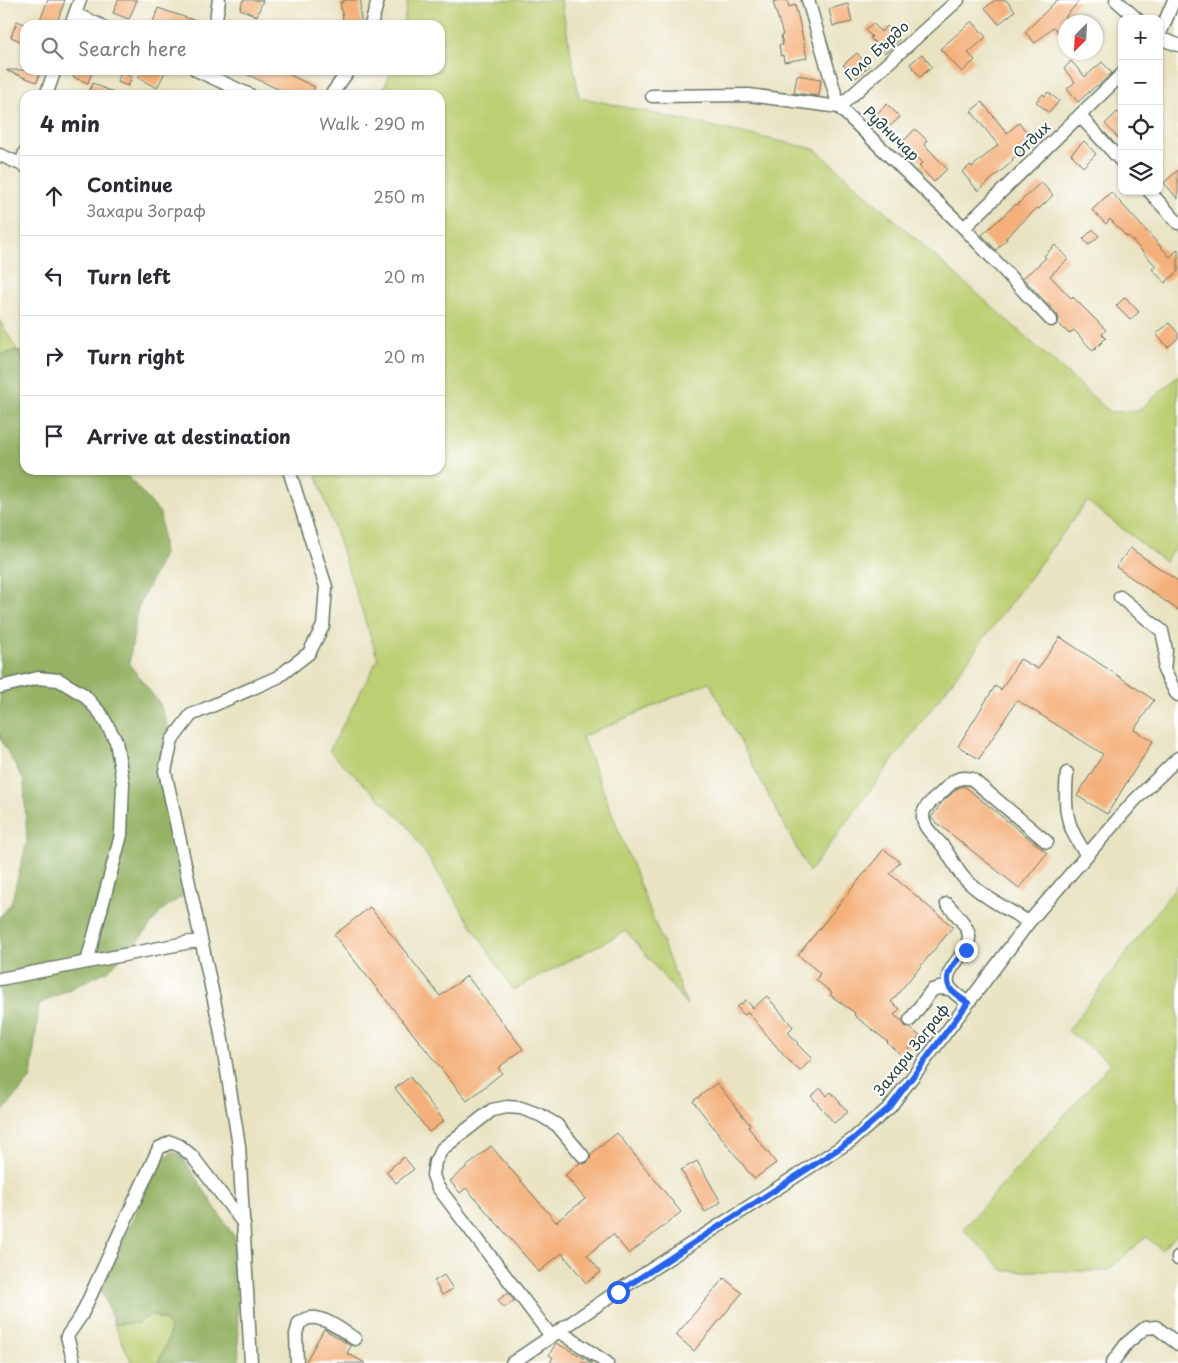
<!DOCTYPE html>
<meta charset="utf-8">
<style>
:root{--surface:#fff;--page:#f7f7f7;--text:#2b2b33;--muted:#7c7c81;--line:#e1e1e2}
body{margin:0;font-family:"Playpen Sans",sans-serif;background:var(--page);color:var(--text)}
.controls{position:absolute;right:15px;top:15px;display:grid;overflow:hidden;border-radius:10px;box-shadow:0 1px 4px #0004}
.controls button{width:45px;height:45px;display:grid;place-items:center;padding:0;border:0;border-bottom:1px solid var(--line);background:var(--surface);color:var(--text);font:25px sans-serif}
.compass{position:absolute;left:1058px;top:15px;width:45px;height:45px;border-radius:50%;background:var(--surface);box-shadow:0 1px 4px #0004;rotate:204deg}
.stop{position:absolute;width:15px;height:15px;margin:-11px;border:4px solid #2563eb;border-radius:50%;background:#fff}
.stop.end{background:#2563eb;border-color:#fff;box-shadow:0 1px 5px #0008}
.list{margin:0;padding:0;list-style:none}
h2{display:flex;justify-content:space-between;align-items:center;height:65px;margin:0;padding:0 20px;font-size:21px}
h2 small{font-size:16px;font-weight:400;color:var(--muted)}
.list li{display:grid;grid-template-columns:32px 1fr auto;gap:15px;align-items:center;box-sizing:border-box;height:80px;padding:0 20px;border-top:1px solid var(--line)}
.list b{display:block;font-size:19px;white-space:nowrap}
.list p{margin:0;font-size:16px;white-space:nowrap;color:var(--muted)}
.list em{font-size:16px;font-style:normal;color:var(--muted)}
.icon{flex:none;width:28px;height:28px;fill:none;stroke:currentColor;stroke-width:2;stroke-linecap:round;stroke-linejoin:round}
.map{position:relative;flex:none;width:1178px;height:1363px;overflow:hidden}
.search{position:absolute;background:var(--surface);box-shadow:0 1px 4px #0004;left:20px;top:20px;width:425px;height:55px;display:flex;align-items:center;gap:12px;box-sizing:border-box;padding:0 18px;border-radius:15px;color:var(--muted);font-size:19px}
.panel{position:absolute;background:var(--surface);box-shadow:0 1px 4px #0004;left:20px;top:90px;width:425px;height:385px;border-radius:15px}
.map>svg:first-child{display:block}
.green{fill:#bccf73;stroke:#6e8654}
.forest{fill:#95b265;stroke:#5a784c}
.building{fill:#f4b07a}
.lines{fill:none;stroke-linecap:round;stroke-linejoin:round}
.minor-casing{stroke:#676;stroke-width:15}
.minor{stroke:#fff;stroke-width:12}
.route{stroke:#2563eb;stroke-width:6}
.labels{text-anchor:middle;stroke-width:4;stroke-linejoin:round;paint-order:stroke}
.street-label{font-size:15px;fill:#1f3d34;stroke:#fff}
</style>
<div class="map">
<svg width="1178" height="1363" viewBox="0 0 1178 1363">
<rect width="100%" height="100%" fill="#fff"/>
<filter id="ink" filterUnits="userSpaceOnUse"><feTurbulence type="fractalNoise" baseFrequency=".02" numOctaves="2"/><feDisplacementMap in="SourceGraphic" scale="10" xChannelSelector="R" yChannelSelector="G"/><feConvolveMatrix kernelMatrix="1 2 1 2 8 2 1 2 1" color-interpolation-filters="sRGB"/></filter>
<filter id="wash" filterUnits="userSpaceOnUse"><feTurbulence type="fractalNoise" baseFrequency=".0096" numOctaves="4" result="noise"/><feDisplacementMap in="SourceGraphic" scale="20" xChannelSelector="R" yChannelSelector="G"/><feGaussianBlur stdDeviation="1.12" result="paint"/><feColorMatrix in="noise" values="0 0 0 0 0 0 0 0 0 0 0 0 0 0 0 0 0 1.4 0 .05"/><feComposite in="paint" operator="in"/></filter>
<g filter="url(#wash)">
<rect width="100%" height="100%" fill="#e9e3c2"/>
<path class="green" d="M408 0H561L579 97 815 149 1110 412 1138 411 1178 376V543L1165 562 1087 501 809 872 709 682 582 737 687 1005 626 931 513 990 407 825 329 751 378 659 315 470H440V95H381L392 70H440V25H403Z
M0 321 17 350 0 355Z
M1178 884V1234L1162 1250 1146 1237 1107 1271H1004L963 1229 1111 1063 1068 1031Z
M150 1315 163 1319 170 1328 168 1340 159 1360V1363H132L114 1324 139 1323Z"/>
<path class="forest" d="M17 350 25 354V470H124L130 479 160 513 164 554 138 607 129 664 160 704 172 740 165 771 191 891 163 909 137 942 109 970 39 1004 31 1078 0 1115V917L11 904 27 842 24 781 0 738V355Z
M173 1151 183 1158 235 1238 239 1363H159V1360L168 1340 170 1328 163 1319 150 1315 139 1323 114 1324 101 1289 159 1163Z"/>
<g id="blocks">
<path class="building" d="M48 0H65L56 25H38Z
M118 0H137L129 19 113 13Z
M243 0H263L257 16 240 9Z
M343 0H361L360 13 362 25H344L340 2 343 3Z
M780 0H787L789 7 795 5 799 20 807 58 784 62 783 55 781 56 779 45H783L781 35H783L773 2Z
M995 0H1006L1015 11 999 24 985 8Z
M1057 0H1080L1066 16V39L1053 27 1035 43 1025 32Z
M848 4 852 22 833 26 829 9Z
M158 8 202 23V25H152Z
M17 21 25 24V43L11 37Z
M972 21 986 37 968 53 975 60 962 72 940 49Z
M873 23 881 32 887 26 899 40 885 53 870 38 872 37 865 30Z
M857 53 869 66 856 78 843 65Z
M922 54 932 67 920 77 910 64Z
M1071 61 1085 77 1102 62 1112 73 1098 86 1097 85 1078 102 1067 89 1075 82 1064 69Z
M7 70H41L37 82 7 71Z
M75 70H93L88 83 73 77Z
M142 70H166L157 88 138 78Z
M238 70H292L290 75 315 87 311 95H290Z
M121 73 132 77 128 86 117 82Z
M797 75 821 79 819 96 794 93Z
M93 83 118 95H87Z
M1048 92 1059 101 1049 113 1036 102 1043 94 1045 96Z
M982 102 1007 133 1019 123 1034 140 1012 159 1013 161 978 191 962 172 971 165 972 167 998 145 971 111Z
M887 104 900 117 885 131 872 118Z
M1117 112 1122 117V142L1105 124Z
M915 129 927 140 924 144 947 169 934 182 919 166 922 163 902 143Z
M1084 141 1096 154 1083 167 1071 154Z
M1178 170V199L1164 183Z
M1041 182 1053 195 1039 209 1037 208 1006 238 1007 239 996 250 982 235 1016 204 1017 205Z
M1111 192 1170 257 1178 249V271L1165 283 1152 269 1156 266 1128 236 1127 237 1110 219 1106 224 1092 210Z
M1093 229 1099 236 1089 245 1083 239Z
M1055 245 1068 259 1050 276 1072 299 1073 297 1106 330 1102 334 1106 338 1093 351 1074 330 1069 334 1058 323 1059 319 1057 314 1023 278 1046 258 1044 256Z
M1125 297 1139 312 1130 320 1116 306Z
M1169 323 1178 333V338L1168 347 1156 334Z
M1130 548 1178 581V610L1116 567Z
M1060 637 1154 700 1134 730 1153 741 1107 814 1077 796 1103 754 1017 700 979 759 958 746 995 686 1001 690 1020 659 1038 669Z
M964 786 1047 853 1019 888 931 818 942 802 958 788Z
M884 849 900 862 890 874 953 927 891 1002 900 1009 894 1015 902 1021 905 1026 910 1028 920 1036 903 1056 887 1043 888 1042 854 1015 855 1013 830 995 832 993 816 980 820 973 798 955Z
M370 907 440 996 467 976 523 1049 498 1068 502 1073 467 1101 334 935Z
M767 996 793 1027 788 1032 798 1043 797 1044 812 1059 800 1071 785 1057 748 1012 744 1015 737 1007 746 1000 753 1008Z
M410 1077 444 1121 429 1132 395 1088Z
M717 1083 750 1125 748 1127 776 1163 754 1179 693 1101Z
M821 1088 827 1096 831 1092 848 1112 834 1123 811 1096Z
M617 1133 681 1212 629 1254 613 1234 587 1255 601 1272 586 1283 562 1253 539 1272 466 1188 460 1193 450 1181 491 1146 556 1222 585 1199 565 1175 580 1163 584 1164 588 1162 590 1159 591 1154Z
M404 1157 414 1169 396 1183 386 1172Z
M697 1161 721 1202 705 1212 681 1170Z
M444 1275 453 1289 442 1295 434 1281Z
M724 1278 742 1293 694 1351 676 1335Z
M508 1293 514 1301 504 1308 498 1300Z
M324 1329 351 1346 347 1353 365 1363H305Z
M556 1343 579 1355 592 1363H550L553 1357 549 1355Z"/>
</g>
</g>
<g filter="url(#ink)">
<use href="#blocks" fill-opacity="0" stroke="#676" stroke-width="1"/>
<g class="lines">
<g class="minor-casing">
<path id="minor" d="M808 0 839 107 958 0
M1116 0 1137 19
M75 14 100 25
M71 25 80 0
M215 25 219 0
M371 25 378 0
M1159 36 1174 0
M1159 38 1178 45
M196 70 250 95
M46 95 55 70
M331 95 349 70
M652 96 749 95 839 107 964 228 1051 320
M1080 116 1122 162
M0 155 25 166
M21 164 25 152
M1149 191 1178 223
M964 228 1122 74
M1120 597 1162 631 1166 650 1164 670 1176 693 1178 695
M0 687 38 678 59 680 84 695 101 714 116 741 123 783 121 835 87 962
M1067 773C1064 808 1065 826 1087 855
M947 904C954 912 968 925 969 936 970 955 939 970 950 988 954 994 963 999 968 1003
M1029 922C1007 909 983 897 965 879 955 869 950 854 941 844 933 835 919 824 924 811 927 804 934 799 940 794 951 784 955 775 972 779L1047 842
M0 979 201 940
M910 1020 932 990 939 988 950 989
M1178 1257V1259
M559 1331 607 1363
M551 1336 437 1186 433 1175 435 1162 442 1149 492 1110 507 1107 521 1108 540 1115 557 1125 583 1156
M74 1363 67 1336 81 1316 159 1148 171 1142 180 1146 192 1156 244 1224
M251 1363 239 1146 220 1028 165 771 172 740 191 715 278 677 309 653 323 626 326 587 289 470
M297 1363 296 1334 299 1323C302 1322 304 1320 306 1319 321 1313 343 1331 355 1339
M512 1363 618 1291 852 1140 890 1107 1029 922 1133 802 1178 758
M1112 1363 1127 1343 1145 1328 1156 1327 1178 1344"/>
</g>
<use href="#minor" class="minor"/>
</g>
</g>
<g class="lines" filter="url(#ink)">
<path class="route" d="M618 1292 852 1140 890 1107 968 1003C963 999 953 994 950 988 942 974 958 959 966 950"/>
</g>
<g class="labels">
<g class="street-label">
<text transform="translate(877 51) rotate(-42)" y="5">Голо Бърдо</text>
<text transform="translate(891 134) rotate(44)" y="5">Рудничар</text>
<text transform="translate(1032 140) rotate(-44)" y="5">Отдих</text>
<text transform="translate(912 1050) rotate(-52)" y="5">Захари Зограф</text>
</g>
</g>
</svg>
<div class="controls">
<button>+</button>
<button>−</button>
<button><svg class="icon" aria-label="locate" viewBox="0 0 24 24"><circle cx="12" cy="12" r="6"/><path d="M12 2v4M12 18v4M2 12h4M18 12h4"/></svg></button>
<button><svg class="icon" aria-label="layers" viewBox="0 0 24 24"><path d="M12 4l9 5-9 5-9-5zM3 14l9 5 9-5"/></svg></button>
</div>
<svg class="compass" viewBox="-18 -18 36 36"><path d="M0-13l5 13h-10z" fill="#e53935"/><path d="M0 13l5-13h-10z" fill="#7c7c81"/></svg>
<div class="stop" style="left:618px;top:1292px"></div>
<div class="stop end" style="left:966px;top:950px"></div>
<div class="search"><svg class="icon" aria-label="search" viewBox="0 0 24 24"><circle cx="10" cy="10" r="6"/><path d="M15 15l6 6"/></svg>Search here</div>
<section class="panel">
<h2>4 min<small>Walk · 290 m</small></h2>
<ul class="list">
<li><svg class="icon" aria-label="ahead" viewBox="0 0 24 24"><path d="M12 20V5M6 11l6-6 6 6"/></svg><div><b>Continue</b><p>Захари Зограф</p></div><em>250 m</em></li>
<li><svg class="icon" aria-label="left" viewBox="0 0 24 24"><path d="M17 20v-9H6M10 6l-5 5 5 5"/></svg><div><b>Turn left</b></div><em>20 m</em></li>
<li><svg class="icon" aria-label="right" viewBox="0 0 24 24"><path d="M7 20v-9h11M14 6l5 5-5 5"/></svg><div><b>Turn right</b></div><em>20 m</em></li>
<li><svg class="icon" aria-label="arrive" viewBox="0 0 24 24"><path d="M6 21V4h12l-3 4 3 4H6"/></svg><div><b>Arrive at destination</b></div></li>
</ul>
</section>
</div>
